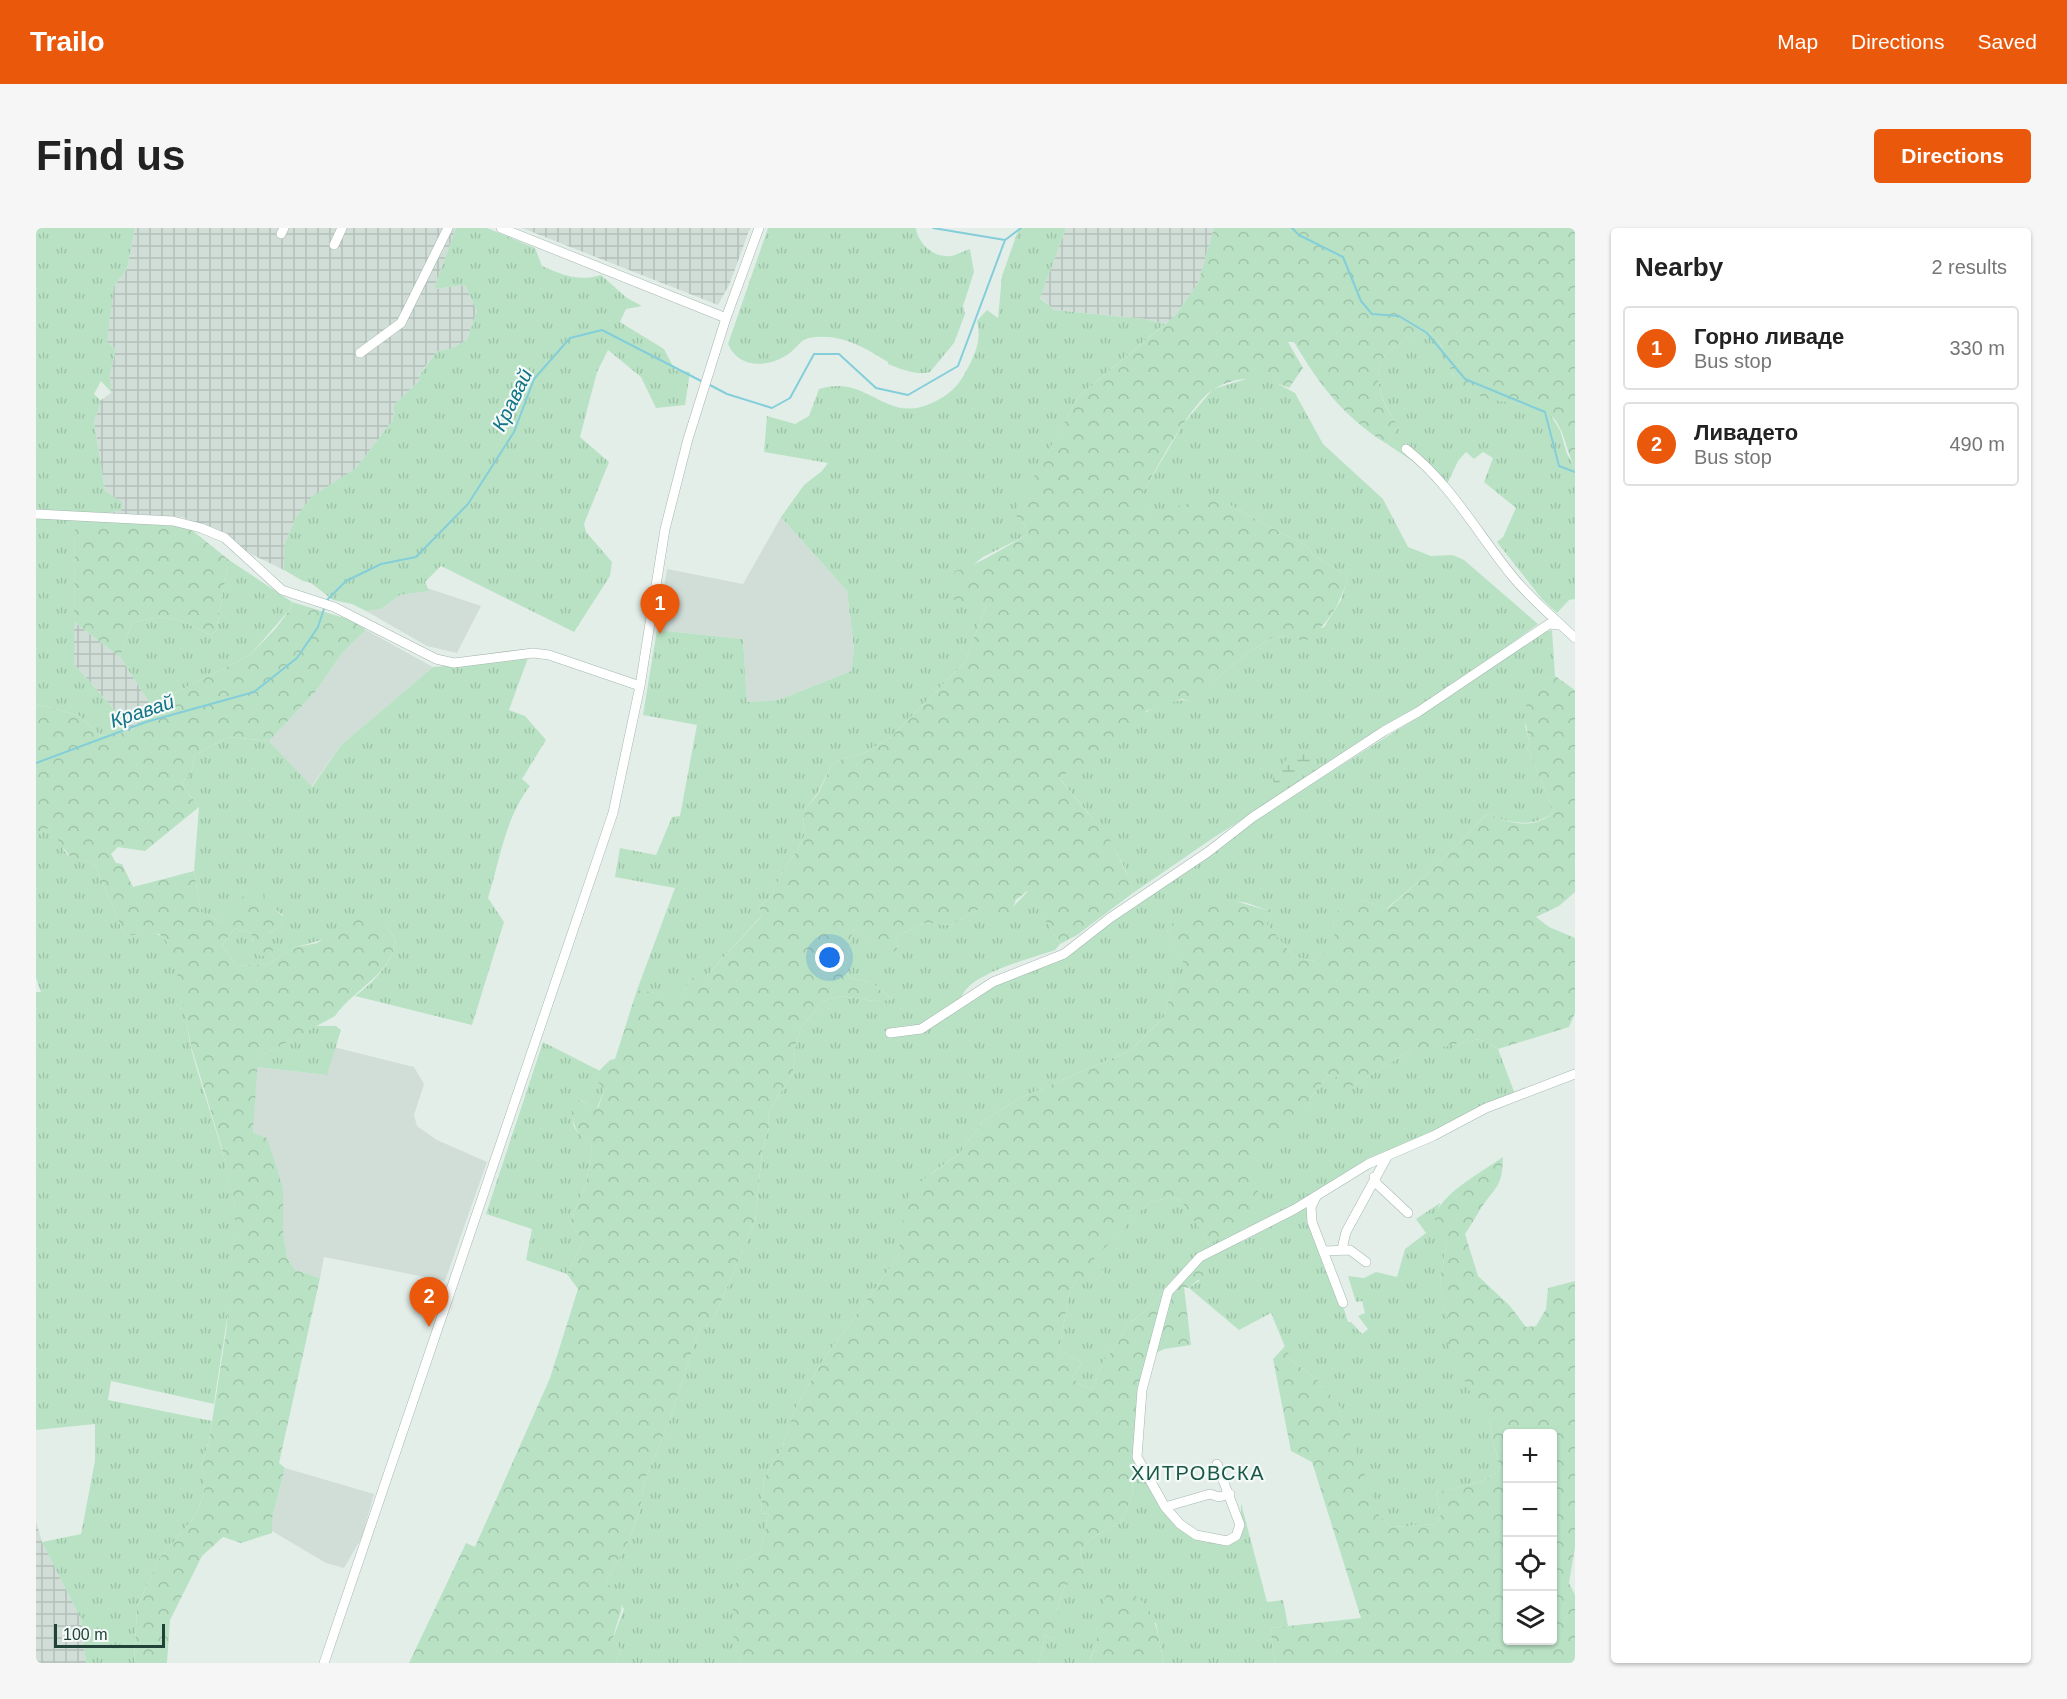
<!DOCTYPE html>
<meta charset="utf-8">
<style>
:root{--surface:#fff;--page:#f6f6f6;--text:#222;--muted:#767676;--line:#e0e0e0;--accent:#ea580c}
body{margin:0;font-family:Helvetica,sans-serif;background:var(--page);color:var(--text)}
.controls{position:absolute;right:18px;bottom:18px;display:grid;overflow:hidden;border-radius:6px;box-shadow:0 2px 4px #0004}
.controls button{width:54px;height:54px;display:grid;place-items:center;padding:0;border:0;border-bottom:2px solid var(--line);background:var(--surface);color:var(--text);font:30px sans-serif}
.scale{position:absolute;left:18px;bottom:15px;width:111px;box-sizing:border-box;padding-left:6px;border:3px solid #204238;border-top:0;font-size:16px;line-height:21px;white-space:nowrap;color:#204238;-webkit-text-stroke:4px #f4faf7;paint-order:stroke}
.you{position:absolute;left:794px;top:730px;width:21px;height:21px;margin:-15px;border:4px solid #fff;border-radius:50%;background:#1a73e8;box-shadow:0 0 0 9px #1a73e833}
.badge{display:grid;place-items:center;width:39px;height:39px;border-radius:50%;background:var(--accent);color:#fff;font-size:20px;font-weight:700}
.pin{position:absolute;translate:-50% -50px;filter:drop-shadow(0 2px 3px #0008)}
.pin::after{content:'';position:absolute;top:32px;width:21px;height:18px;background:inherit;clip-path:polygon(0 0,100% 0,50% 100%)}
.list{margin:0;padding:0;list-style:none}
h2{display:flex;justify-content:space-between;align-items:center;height:78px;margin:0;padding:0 24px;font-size:26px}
h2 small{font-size:20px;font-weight:400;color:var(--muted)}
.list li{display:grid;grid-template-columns:39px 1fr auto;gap:18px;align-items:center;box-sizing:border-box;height:84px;margin:0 12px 12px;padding:0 12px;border:2px solid var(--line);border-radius:6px}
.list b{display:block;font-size:22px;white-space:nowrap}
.list p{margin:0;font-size:20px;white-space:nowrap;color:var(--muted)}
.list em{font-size:20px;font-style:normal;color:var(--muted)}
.icon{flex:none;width:33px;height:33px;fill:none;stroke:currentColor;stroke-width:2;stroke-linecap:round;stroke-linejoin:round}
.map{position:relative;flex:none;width:1539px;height:1435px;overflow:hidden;border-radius:6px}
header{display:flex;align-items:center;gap:36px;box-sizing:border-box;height:84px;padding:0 30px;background:var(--accent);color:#fff}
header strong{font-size:28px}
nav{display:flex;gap:33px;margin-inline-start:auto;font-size:21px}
.intro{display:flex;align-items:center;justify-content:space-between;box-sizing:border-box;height:144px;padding:0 36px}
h1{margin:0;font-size:42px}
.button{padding:15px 27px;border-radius:6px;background:var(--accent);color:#fff;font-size:21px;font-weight:700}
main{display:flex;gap:36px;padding:0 36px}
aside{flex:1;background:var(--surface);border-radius:6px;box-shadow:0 2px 4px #0004}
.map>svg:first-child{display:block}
.built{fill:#d1ded8}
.industrial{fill:url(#industrial-grid)}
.grass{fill:url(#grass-tufts)}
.forest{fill:url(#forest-crowns);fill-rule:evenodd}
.wetland{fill:url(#wetland-marsh)}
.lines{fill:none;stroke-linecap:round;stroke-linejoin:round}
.stream{stroke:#84ceda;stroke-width:2}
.minor-casing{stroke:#a5b7b0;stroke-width:10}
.minor{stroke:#fff;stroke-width:9}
.labels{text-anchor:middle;stroke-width:4.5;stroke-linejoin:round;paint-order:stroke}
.water-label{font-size:20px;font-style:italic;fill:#127486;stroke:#f4faf7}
.neighbourhood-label{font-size:20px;letter-spacing:1.5px;fill:#195747;stroke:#f4faf7}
</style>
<header>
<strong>Trailo</strong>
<nav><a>Map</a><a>Directions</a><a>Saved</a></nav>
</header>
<div class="intro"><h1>Find us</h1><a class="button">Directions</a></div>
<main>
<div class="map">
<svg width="1539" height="1435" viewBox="0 0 1539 1435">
<defs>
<pattern id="industrial-grid" width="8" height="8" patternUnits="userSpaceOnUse" patternTransform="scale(1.5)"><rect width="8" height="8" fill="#d1ded8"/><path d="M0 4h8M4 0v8" fill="none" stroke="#b3c0ba"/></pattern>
<pattern id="grass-tufts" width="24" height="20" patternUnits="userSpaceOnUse" patternTransform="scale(1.5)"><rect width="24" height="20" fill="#b9e2c4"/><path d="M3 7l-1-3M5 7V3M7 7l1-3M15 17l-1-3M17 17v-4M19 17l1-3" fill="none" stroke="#9fc3a9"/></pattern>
<pattern id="forest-crowns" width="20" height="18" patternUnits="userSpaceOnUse" patternTransform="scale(1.5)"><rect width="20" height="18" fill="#b9e2c4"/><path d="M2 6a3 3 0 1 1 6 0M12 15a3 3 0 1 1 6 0" fill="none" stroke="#9fc3a9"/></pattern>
<pattern id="wetland-marsh" width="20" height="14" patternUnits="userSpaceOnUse" patternTransform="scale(1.5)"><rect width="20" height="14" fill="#b9e2c4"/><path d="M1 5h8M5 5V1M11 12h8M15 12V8" fill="none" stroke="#9fc3a9"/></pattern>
</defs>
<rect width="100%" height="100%" fill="#e3eee9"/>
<path class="built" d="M745 289 811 363 818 422 815 443 742 472 711 474 707 411 621 402 631 341 707 356Z
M391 360 445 378 421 425 391 418 330 383 345 381 364 367 393 363Z
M330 402 397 439 305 517 275 559 233 513 279 464 307 424Z
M298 819 378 839 388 856 378 887 381 898 401 912 451 934 409 1053 288 1029 284 1050 259 1042 251 1030 247 1003 217 906 220 839 291 847Z
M249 1240 338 1266 326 1309 308 1340 290 1335 236 1303V1291Z"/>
<path class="industrial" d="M99 0H420L398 61 429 57 441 83 431 112 414 121 401 123 382 148 384 152 358 177 357 192 320 240 259 291 248 317V342L215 326 184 304 146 289 71 285 86 282 69 263 58 194 65 172 75 165 74 146 80 121 71 114V93L78 58 91 41Z
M486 0H714L694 55 682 77Z
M1030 0H1178L1162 55 1139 88 1129 96 1109 91 1018 82 1004 69Z
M38 394 84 429 115 477 97 503 38 436Z
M0 1293 6 1314 45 1391 50 1435H0Z"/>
<path class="grass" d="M0 0H99L91 41 78 58 71 114 80 121 74 146 75 164 65 153 58 166 65 173 58 194 69 263 86 274V282L71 285 0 283Z
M420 0H451L499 20 506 38C526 47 543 54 565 47L591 70 606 78 590 81 584 94 628 121 639 142 654 144 649 177 620 180 605 149 572 122 561 144 544 209 573 234 548 296 550 304 576 334 574 348 538 404 405 338 389 354 393 363 364 367 345 381 330 383 316 376 297 372 275 355 267 353 248 342V317L259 291 275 269 320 240 357 192 358 177 384 152 382 149 401 123 414 121 431 112 441 83 429 57 398 61Z
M732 0H880C882 16 898 30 915 28 921 27 928 23 934 21L938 44 927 78 929 86 918 115 894 144C882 148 864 141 852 136V134C828 119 803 104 773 110 766 111 761 119 755 124 735 140 703 142 692 116Z
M983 0H1030L1004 70 1018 82 1109 91 1129 96 1043 168 978 286 985 291 993 306 947 329 934 339 950 377 929 434 855 509 826 526 806 531 795 538 781 566 770 580 767 593 769 606 761 623 750 637 734 670 723 678 726 687 669 750H654L646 770 601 762 639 660 579 649 584 620 620 627 636 589 644 588 661 497 607 487 621 402 707 411 711 474 742 472 815 443 818 422 811 363 745 289 768 257 786 243 792 235 728 224 731 188 759 196 773 188 783 161C832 145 849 197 896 175 911 168 921 160 929 145 939 128 946 112 941 93L951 82 962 90 966 48Z
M1382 101 1399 108 1412 128 1417 147 1450 170 1496 178 1514 186 1524 202 1531 226 1539 239V371L1533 372 1521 385 1506 371 1461 314 1467 309 1480 280 1448 254 1457 230 1447 224 1438 231 1430 224 1422 233 1411 256 1351 216 1362 198C1347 176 1329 143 1356 121 1365 114 1374 109 1382 101Z
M1217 149 1235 152 1259 165 1287 216 1347 271 1372 319 1395 328 1417 327 1428 332 1502 396 1413 461 1177 610 1097 665C1090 626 1048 580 1023 550 1054 529 1118 461 1157 474L1176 454 1213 424 1237 409 1254 408 1288 399 1305 372 1312 349 1276 326 1272 319 1192 276 1114 286 1103 271 1147 196 1177 161Z
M0 289 39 291 38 436 97 503 65 508 42 487 0 476Z
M193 332 256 374 255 380 214 427 115 477 84 429 96 395C132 385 141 389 174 407L180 403Z
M1516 402 1519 448 1511 451 1489 498 1494 516 1491 519 1518 584C1496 601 1476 595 1451 586L1394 644 1350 681 1327 672 1297 694 1300 712 1278 733 1258 729 1230 695 1237 682C1226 683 1217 675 1205 674 1178 672 1154 690 1131 703L1154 745 1138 754 1128 789 1095 822 982 871 946 894 924 925 896 945 866 1006 862 1029 785 1135 758 1183 746 1220 728 1250 725 1285 733 1286 724 1325 705 1333 702 1428 705 1435H580L585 1422 577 1410 588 1381 570 1353 592 1314 605 1279 608 1254 634 1191 663 1102 677 1092 719 994 726 924 733 899 732 885 757 845 759 820 765 799 787 773 806 768 838 773 856 771 836 755 814 750 809 742 817 701 861 724 862 708 888 695 914 697 947 679 974 682 992 663 1024 716 1019 722C997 730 935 745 926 768L929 769 955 750 1025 723 1193 608 1404 475 1505 405Z
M492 430 473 482 489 488 510 512 486 551 494 558C469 590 464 632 452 670L468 694 436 797 319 768C337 755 358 733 360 711L346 695 257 720 232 736 200 738 186 717 199 700 215 705 217 714 247 697V687L210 662 202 683 194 694H187L165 684 158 643 163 579 145 555 155 546 159 527 192 509 233 513 276 559 305 517 397 439Z
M16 598C34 616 16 629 55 634L60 639 89 708C101 706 123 700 131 714 147 741 148 788 155 820 166 862 182 903 192 946 194 958 199 970 199 982 201 1047 187 1112 178 1176L75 1153 72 1172 176 1193 173 1213 165 1237 169 1252 168 1265 160 1287 123 1331 101 1379 98 1435H50L45 1391 6 1314 45 1306 59 1233V1196L0 1202V764H5L0 750V608Z
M280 798H300L305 802 291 847 220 839 222 830Z
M1443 811 1462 821 1479 866 1376 916 1202 1014H1206L1275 976 1312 1094H1315L1326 1106 1332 1101 1322 1088 1329 1085 1326 1073 1320 1074 1312 1048 1328 1050 1340 1044 1361 1049 1369 1021 1390 1005 1380 991 1404 975C1398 993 1400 1001 1411 1016L1404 1051 1408 1079 1453 1193 1464 1242C1447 1257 1422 1259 1400 1264L1405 1286 1401 1296 1356 1299 1343 1287 1284 1154 1254 1131 1235 1085 1203 1102 1153 1060 1164 1052 1139 1048 1115 1078 1091 1097 1079 1119 1067 1134 1056 1162 1044 1157 1036 1149 1046 1135 1023 1122 1034 1062 1041 1052H1058L1068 1045 1056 1032 1113 974 1133 970 1146 972 1173 1016 1208 934 1276 882 1273 875 1274 871 1292 847 1301 849 1311 861 1377 821 1405 819Z
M507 814 564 843 559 849 568 863 561 880 542 871C532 899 536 898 556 919L550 956 534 994 547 1013 531 1046 490 1032 496 1001 450 986Z
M1099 1218 1120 1267 1152 1303 1199 1309 1205 1294V1275L1231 1374 1247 1372 1252 1398 1234 1400 1239 1435H1128L1120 1395H1061V1416L1054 1430 1057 1435H1003L1009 1407 1017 1411 1021 1382 1029 1357 1038 1355 1047 1342 1044 1322 1057 1309 1084 1295 1096 1269Z"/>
<path class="forest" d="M1178 0H1539V239C1530 224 1528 196 1513 186 1489 170 1456 179 1433 162 1428 158 1420 152 1417 146 1410 134 1410 119 1399 109 1395 105 1388 103 1383 101 1374 109 1365 114 1356 121 1329 143 1347 177 1362 198L1351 216C1308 189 1284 158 1258 114H1252L1267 140 1253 160C1228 149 1204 146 1178 161 1155 174 1117 246 1104 271L1114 286 1164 272 1192 276 1272 319 1276 326 1312 349C1304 377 1292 396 1269 414L1254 408 1237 409 1213 424 1176 454 1169 470 1157 474 1146 471 1110 483C1086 529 1060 525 1023 550L1061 596 1068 600 1094 652 1097 665 1041 707 1024 716 991 663 980 672 971 693 947 679 914 697 888 695 862 708 861 725 817 701 809 742 814 750 836 755 857 772 838 773 806 768 787 773 765 799 759 820 757 845 732 885 733 899 726 924 719 994 677 1092 663 1102 634 1191 608 1254 605 1279 592 1314 570 1353C594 1383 585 1376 577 1410L585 1422 580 1435H373L430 1315 439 1319 514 1150 542 1061 531 1046 547 1013 534 994 550 956 556 919C541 904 534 897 536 874L541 871 562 880 568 863 558 848 574 832 579 831 601 762 646 769 654 750H669L723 691 726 687 723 678 734 670 750 637 761 623 769 606 767 593 770 580 782 566 795 538 806 531 826 526 855 509 929 434 950 377 913 371 919 343C943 337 970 318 993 306L985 291 977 286 1043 168 1139 88 1162 55Z
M39 291 152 299 193 332 180 403 174 407C141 389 132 385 96 395L84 429 38 394Z
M256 374 315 392 330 402 307 424 279 464 233 513 192 509 159 527 155 546 145 555 163 579 109 623 82 619 75 626 80 635 86 636 97 659 158 643 165 684 187 694H194L210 662C228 659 227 670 238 681 242 685 246 686 249 691L247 697 231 706 237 722 234 728H224L220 724 215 705 199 700 186 717 200 738 232 736 257 720 281 715 328 686 346 695 360 711C356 746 318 761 299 788L222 830 217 905 231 910 247 960V1003L251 1030 259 1042 284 1050 243 1235 249 1240 236 1291V1305L205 1315 187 1309 166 1328 134 1392 131 1435H98L101 1379 123 1331 160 1287 168 1265 169 1252 165 1237 173 1213 190 1104 199 1006V978L185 917 155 818 141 745 131 713 123 706 111 705 89 708 60 639 55 634 37 632 24 616 16 598 0 608V476L42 487 65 508 96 503 115 477 214 427 240 400 255 380Z
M1519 448 1539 462V664L1523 678 1500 689 1513 699 1539 710V785L1533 799 1462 821 1443 811 1386 823 1377 821 1308 863 1301 849 1292 847 1274 871 1273 875 1277 882 1209 934C1225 958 1225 966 1216 994L1173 1016 1145 972 1133 970 1113 974 1057 1032 1068 1045 1058 1052H1041L1034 1062 1023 1122 1046 1135 1036 1149 1044 1157 1056 1162 1067 1134 1079 1119 1091 1097 1115 1078 1139 1048 1165 1038 1173 1042 1153 1060 1148 1059 1155 1117 1128 1121 1118 1126 1099 1218 1096 1269 1084 1295 1057 1309 1044 1322 1049 1355 1029 1357 1021 1382 1026 1391 1017 1411 1009 1407 1003 1435H705C691 1406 697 1363 705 1333L724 1325 733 1286 725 1285 728 1250 746 1220 758 1183 785 1135 862 1029 869 976 875 961 924 925 946 894 982 871 1095 822 1128 789 1138 753 1153 745 1131 703 1133 697C1149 691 1176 675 1191 673 1208 672 1223 684 1238 681L1230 695 1258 729 1278 733 1299 712 1297 694 1305 676 1327 672 1351 681 1394 644 1451 586C1477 595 1495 603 1518 584L1491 519 1494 516C1486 487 1486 458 1519 448Z
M1467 929C1466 954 1464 955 1450 973 1443 982 1437 995 1429 1006L1442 1048 1473 1077 1490 1099 1500 1098 1510 1081 1512 1060 1539 1053V1319L1533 1355 1539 1367V1435H1239L1234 1400 1325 1390 1276 1234 1255 1223 1237 1131 1250 1117 1254 1131 1284 1154 1305 1180 1343 1287 1356 1299 1401 1296 1405 1286 1400 1264C1422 1259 1447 1257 1464 1242L1453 1193 1445 1188 1409 1109 1416 1101 1408 1079 1404 1051 1411 1016C1406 1009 1398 1001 1399 991 1401 967 1448 943 1467 929ZM1472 1206H1516V1412H1472Z
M1073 1359C1119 1366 1120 1396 1128 1435H1057L1054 1431 1061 1416V1395Z"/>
<path class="wetland" d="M1269 523 1282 543 1245 567 1239 560 1237 551C1244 535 1252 528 1269 523Z"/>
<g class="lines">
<path class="stream" d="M1256 0 1263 7 1307 29 1325 73 1336 86 1363 88 1391 105 1429 151 1509 184 1523 238 1539 244
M969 12 985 0
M672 156 691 166 736 180 754 170 778 126H803L840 160 872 167 922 138 969 12 897 0
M291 372 310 353 345 336 380 329 432 276 478 204 498 151 534 110 566 102 667 154
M0 535 110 494 218 464 261 430 282 399 289 378"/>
<g class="minor-casing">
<path id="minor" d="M465 0 690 90
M245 6 248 0
M298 17 306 0
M324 125 365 95 412 0
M1370 221C1415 256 1441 305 1477 349 1496 372 1518 390 1539 410
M0 286 137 293 165 300 189 310 246 362 298 379 400 431 418 435 497 425 513 427 604 458
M854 805 885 801 957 754 1028 726 1074 690 1172 624 1217 589 1348 503 1382 484 1513 396 1522 397
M1338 949 1341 956 1372 985
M1280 969 1275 979 1276 994 1307 1075
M1306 1021 1310 1004 1352 927
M1289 1023 1314 1022 1330 1034
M1181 1236 1204 1297 1200 1308 1191 1313 1160 1307 1144 1296 1129 1279 1101 1229 1106 1162 1132 1064 1164 1029 1259 981 1332 936 1397 908 1450 880 1539 846
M1129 1279 1174 1266 1183 1269 1194 1266
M288 1435 577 585 604 458 629 301 652 211 690 90 723 0"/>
</g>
<use href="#minor" class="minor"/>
</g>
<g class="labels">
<g class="water-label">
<text transform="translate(476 172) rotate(-64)" y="7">Кравай</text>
<text transform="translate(106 483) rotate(-18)" y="7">Кравай</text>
</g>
<g class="neighbourhood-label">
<text x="1162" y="1252">ХИТРОВСКА</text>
</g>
</g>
</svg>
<div class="controls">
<button>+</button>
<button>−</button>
<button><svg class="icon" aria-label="locate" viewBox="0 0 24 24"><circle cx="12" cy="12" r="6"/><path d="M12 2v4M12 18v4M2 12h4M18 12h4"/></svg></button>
<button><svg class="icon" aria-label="layers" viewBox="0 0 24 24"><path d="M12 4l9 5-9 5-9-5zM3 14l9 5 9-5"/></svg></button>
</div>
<div class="scale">100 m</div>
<div class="you"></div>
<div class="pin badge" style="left:624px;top:406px">1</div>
<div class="pin badge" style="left:393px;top:1099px">2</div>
</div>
<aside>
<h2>Nearby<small>2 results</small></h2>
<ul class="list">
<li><span class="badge">1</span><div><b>Горно ливаде</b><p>Bus stop</p></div><em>330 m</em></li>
<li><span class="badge">2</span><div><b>Ливадето</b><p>Bus stop</p></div><em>490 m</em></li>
</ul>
</aside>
</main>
